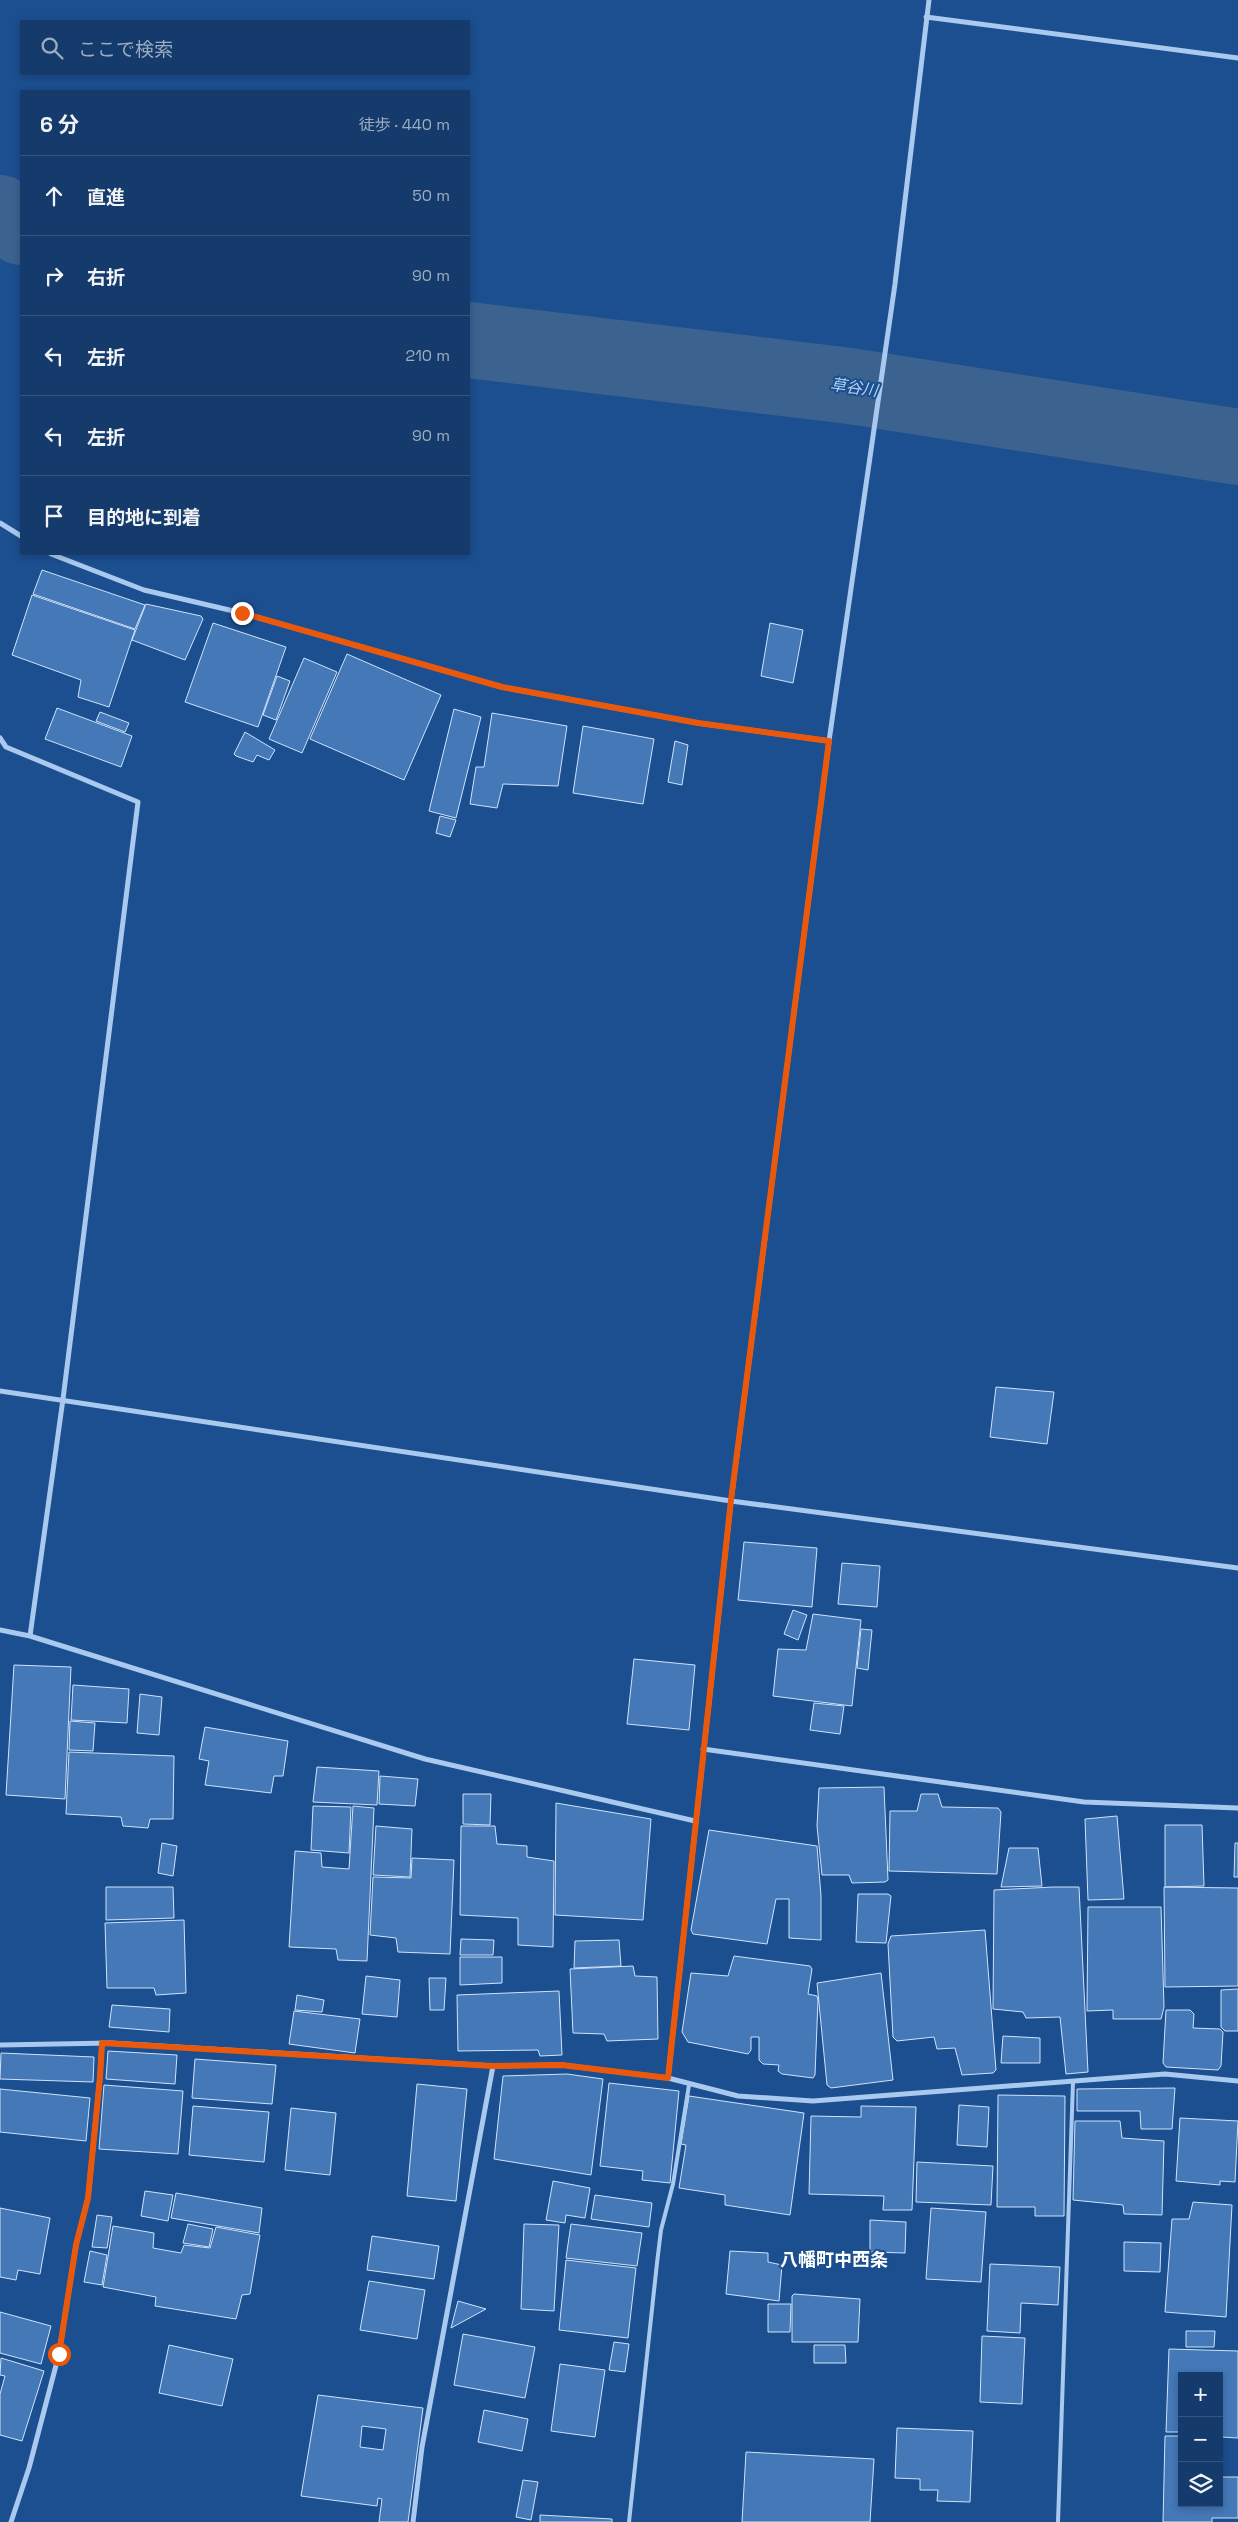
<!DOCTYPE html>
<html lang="ja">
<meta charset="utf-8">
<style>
:root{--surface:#143b6b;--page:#1d4271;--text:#f1f3f6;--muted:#9dadc1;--line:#33557e}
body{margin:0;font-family:"Space Grotesk","Noto Sans JP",sans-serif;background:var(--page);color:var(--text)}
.controls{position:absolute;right:15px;bottom:15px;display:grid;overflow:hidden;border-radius:0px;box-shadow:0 2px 8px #0003}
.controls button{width:45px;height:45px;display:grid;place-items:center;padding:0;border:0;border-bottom:1px solid var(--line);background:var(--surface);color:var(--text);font:25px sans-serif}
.stop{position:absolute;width:15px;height:15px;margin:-11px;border:4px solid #ea580c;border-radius:50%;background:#fff}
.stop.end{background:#ea580c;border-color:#fff;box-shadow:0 1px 5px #0008}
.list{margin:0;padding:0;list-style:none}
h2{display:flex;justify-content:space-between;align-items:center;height:65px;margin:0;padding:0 20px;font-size:21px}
h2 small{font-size:16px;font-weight:400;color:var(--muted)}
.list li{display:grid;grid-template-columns:32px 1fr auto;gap:15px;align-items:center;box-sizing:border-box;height:80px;padding:0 20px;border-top:1px solid var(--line)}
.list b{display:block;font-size:19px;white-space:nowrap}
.list em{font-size:16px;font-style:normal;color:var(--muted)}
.icon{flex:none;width:28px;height:28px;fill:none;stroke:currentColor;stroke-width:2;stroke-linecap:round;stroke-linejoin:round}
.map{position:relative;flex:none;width:1238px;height:2522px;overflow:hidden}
.search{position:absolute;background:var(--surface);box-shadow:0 2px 8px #0003;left:20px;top:20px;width:450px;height:55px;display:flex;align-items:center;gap:12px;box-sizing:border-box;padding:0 18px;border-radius:0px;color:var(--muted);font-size:19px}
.panel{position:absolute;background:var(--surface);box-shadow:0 2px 8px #0003;left:20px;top:90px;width:450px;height:465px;border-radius:0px}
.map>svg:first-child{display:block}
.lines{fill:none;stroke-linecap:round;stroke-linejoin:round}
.river{stroke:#3c6290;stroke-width:76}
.building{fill:#4478b7;stroke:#cfe3fa;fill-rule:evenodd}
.service{stroke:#a9c9ee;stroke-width:4}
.minor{stroke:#a9c9ee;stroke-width:5}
.route{stroke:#ea580c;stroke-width:6}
.labels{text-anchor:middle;stroke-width:4;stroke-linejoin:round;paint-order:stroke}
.water-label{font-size:16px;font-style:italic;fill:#b5d3f5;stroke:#1b4f8f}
.quarter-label{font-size:18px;font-weight:bold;fill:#fff;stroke:#1b4f8f}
</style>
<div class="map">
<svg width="1238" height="2522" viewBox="0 0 1238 2522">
<rect width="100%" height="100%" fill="#1b4f8f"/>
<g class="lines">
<path class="river" d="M0 213 21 227
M469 340 850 386 1238 447"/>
</g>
<path class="building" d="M42 570 145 605 135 629 33 594Z
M32 595 135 630 109 707 78 697 81 680 12 655Z
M146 604 201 616 203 619 185 660 132 640Z
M213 623 286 647 258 727 185 702Z
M770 623 803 630 793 683 761 676Z
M347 654 441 695 404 780 310 739Z
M304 658 337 672 302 753 269 739Z
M277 676 290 681 276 720 263 715Z
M57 708 132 736 121 767 45 739Z
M454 709 481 717 456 818 429 811Z
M100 712 129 723 125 732 96 721Z
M492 713 567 726 558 786 503 784 497 808 470 804 476 767H484Z
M583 726 654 739 643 804 573 793Z
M245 732 275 750 269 760 257 755 253 762 236 756 234 754Z
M675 741 688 745 682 785 668 782Z
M440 816 456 820 450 837 436 833Z
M996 1387 1054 1392 1047 1444 990 1437Z
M744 1542 817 1548 812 1607 738 1600Z
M842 1563 880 1566 877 1607 838 1604Z
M793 1610 807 1615 798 1640 784 1634Z
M813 1614 861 1620 852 1706 773 1696 778 1649 806 1650Z
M861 1629 872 1630 868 1670 857 1668Z
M634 1659 695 1665 689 1730 627 1724Z
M14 1665 71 1667 65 1799 6 1795Z
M73 1685 129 1689 127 1723 71 1720Z
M140 1694 162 1697 159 1735 137 1733Z
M814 1703 844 1706 840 1734 810 1730Z
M70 1721 95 1723 93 1751 69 1750Z
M205 1727 288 1741 283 1776H274L271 1793 205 1785 209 1761 199 1759Z
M69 1752 174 1756 173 1819H150L148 1828 123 1826 121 1817 66 1814Z
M317 1767 379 1771 377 1805 313 1802Z
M380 1776 418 1779 415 1806 379 1804Z
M884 1787 888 1880 885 1882 852 1883 849 1875H822L817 1826 819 1788Z
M463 1794H491L490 1825 463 1824Z
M921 1794H938L942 1807 998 1808 1001 1812 997 1874 889 1871 890 1811H917Z
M556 1803 651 1819 643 1920 555 1915Z
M313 1806 351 1807 349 1853 311 1850Z
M353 1806 374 1808 367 1961 338 1960 336 1949 289 1947 295 1851 321 1853 322 1867 349 1869Z
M1117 1816 1124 1899 1088 1900 1085 1819Z
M1165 1825H1202L1204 1886 1165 1887Z
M376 1826 412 1829 410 1877 373 1875Z
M461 1826H495L497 1844 527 1846V1857L554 1861 553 1947 518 1945V1918L460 1915Z
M709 1830 817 1846 821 1896V1940L789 1938V1899H776L767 1944 693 1934 691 1930Z
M162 1843 177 1846 173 1876 158 1873Z
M1235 1843H1238V1877H1234Z
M1009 1848H1038L1042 1886 1001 1887Z
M412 1858 454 1860 450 1954 398 1952 396 1938 370 1935 373 1877 411 1878Z
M106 1887H173L174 1918 106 1920Z
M1053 1887H1079L1088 2072 1066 2074 1060 2017 1026 2018 1023 2012 993 2009 994 1890Z
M1164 1887 1238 1888V1986L1165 1987Z
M858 1894H888L891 1896 886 1943 856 1942Z
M1088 1907H1161L1164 2007 1161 2019H1113V2010L1087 2011Z
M184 1920 186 1993 156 1995 154 1988H107L105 1923Z
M985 1930 996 2070 993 2073 962 2075 955 2048 937 2049 934 2037 897 2041 893 2037 888 1944 891 1936Z
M461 1939 494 1940 493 1955H460Z
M619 1940 621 1966 574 1968 575 1941Z
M734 1956 810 1966 812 1969 808 1994 817 1996 818 2000 815 2075 813 2078 782 2074 778 2071 779 2065 763 2064 759 2060V2037H751V2050L748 2054 688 2042 682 2032 691 1973 728 1976Z
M460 1957H502V1983L460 1985Z
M633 1966 635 1976 657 1977 658 2039 607 2041 604 2034 573 2033 570 1969Z
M881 1973 893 2080 831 2088 827 2085 817 1983Z
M366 1976 400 1980 397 2017 362 2014Z
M429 1978H446L444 2010H430Z
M1238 1989V2031H1225L1221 2027V1990Z
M559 1991 562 2055 540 2056 538 2050 458 2051 457 1995Z
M297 1995 324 2000 322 2012 295 2010Z
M112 2005 170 2009 169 2032 109 2027Z
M1166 2010H1190L1194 2014 1193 2028 1220 2029 1223 2032 1221 2066 1218 2070 1166 2067 1163 2063Z
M294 2011 360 2019 355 2053 289 2044Z
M1003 2036 1040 2038V2063H1001Z
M108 2051 177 2055 175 2084 106 2079Z
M1 2053 94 2057 93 2082 0 2079Z
M195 2059 276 2065 272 2104 192 2098Z
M567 2074 603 2079 591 2175 494 2159 503 2076Z
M609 2083 679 2091 670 2183 642 2180 643 2171 600 2166Z
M417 2084 467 2089 456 2201 407 2196Z
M104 2085 183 2091 178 2154 99 2149Z
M1175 2088 1172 2129H1141L1140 2111H1077V2089Z
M0 2089 90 2098 86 2141 0 2132Z
M998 2095 1065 2096 1064 2216H1035V2207H997Z
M689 2096 804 2113 790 2215 725 2205V2195L679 2188 686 2145 681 2144Z
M959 2105 989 2107 987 2147 957 2145Z
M193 2106 269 2112 264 2162 189 2155Z
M861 2106 916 2107 912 2210H883L884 2196 809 2194 811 2116 861 2117Z
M291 2108 336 2113 330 2175 285 2170Z
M1180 2118 1238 2121 1235 2182 1220 2181V2185L1176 2181Z
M1075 2121H1120L1122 2138 1164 2141 1162 2215 1124 2214 1123 2205 1073 2200Z
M917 2162 993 2166 991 2205 916 2202Z
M553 2181 590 2188 585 2218 566 2215 565 2223 546 2220Z
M145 2191 173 2195 168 2221 141 2216Z
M176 2193 262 2208 259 2233 171 2218Z
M595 2195 652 2203 649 2227 591 2219Z
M1193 2202 1232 2205 1226 2317 1165 2312 1172 2219H1189Z
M0 2208 50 2218 40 2274 18 2270 16 2280 0 2277Z
M931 2208 986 2212 981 2282 926 2279Z
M97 2215 112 2217 107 2248 92 2247Z
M870 2220 906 2222 905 2253 870 2252Z
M188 2224 213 2229 209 2247 183 2243Z
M524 2224 559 2225 554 2311 521 2309Z
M571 2224 642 2233 637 2266 566 2258Z
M113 2226 154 2233 153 2248 181 2253 184 2245 210 2248 216 2227 260 2235 250 2294 242 2295 236 2319 155 2306 156 2297 103 2287Z
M372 2236 439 2246 434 2279 367 2270Z
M1124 2242 1161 2243 1160 2272 1124 2271Z
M90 2251 107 2255 102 2285 84 2282Z
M730 2251 768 2253V2262L782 2265 779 2301 726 2294Z
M566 2260 636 2268 628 2338 559 2330Z
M990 2264 1060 2267 1058 2305 1021 2303 1020 2333 987 2331Z
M369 2281 425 2290 417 2339 360 2330Z
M794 2294 860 2299 858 2342H792V2296Z
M458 2301 486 2309 451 2328Z
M768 2304H791L790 2332H768Z
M0 2312 51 2326 41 2364 0 2353Z
M1186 2331H1215L1214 2347H1186Z
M463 2334 535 2347 525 2398 454 2385Z
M982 2336 1025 2338 1022 2404 980 2402Z
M614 2342 629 2344 625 2372 609 2370Z
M169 2345 233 2359 222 2406 159 2393Z
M814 2345H845L846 2363H814Z
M1169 2349 1238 2351V2438L1221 2437 1222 2403 1219 2402V2376H1182V2432H1166Z
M1 2358 44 2371 22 2441 0 2435V2394L5 2376 0 2375Z
M560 2364 605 2370 595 2437 551 2431Z
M318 2395 423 2408 408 2522H379L382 2499 378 2498 377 2506 301 2496ZM362 2426 386 2429 383 2450 360 2447Z
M484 2410 528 2419 522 2451 478 2442Z
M897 2428 973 2431 970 2502 937 2501 938 2490H920V2479L895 2478Z
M1165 2436H1182V2503H1219V2477H1238V2518H1212V2522H1163Z
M746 2452 874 2459 870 2522H742Z
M523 2480 538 2482 531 2520 516 2517Z
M540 2515 612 2519V2522H540Z"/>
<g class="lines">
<path class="service" d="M629 2522 657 2263 661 2230 673 2184 689 2085
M1058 2522 1073 2082"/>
<path class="minor" d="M926 17 1238 58
M0 523 21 536
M51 554 144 590 242 613 502 687 698 723 829 741
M0 738 6 747 138 802 63 1399 30 1636 425 1759 695 1821
M0 1391 731 1501 1238 1568
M0 1630 30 1636
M703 1749 1084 1802 1238 1808
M0 2045 111 2043 493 2066 562 2065 668 2078 738 2096 813 2101 1165 2074 1238 2081
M668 2078 731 1501 829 741 895 284 929 0
M11 2522 29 2468 59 2354 76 2245 88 2198 100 2077 102 2043
M413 2522 422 2447 493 2066"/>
</g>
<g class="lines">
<path class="route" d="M59 2354 76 2245 88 2198 100 2077 102 2043 493 2066 562 2065 668 2078 731 1500 829 741 698 723 502 687 242 613"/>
</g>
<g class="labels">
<g class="water-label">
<text transform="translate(854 387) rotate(8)" y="6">草谷川</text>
</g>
<g class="quarter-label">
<text x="834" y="2266">八幡町中西条</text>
</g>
</g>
</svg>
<div class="controls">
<button>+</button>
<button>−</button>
<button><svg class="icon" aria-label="layers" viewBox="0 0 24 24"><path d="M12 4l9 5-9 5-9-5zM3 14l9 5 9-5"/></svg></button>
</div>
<div class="stop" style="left:59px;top:2354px"></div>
<div class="stop end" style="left:242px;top:613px"></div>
<div class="search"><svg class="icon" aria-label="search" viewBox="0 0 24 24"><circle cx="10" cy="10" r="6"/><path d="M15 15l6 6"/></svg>ここで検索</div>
<section class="panel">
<h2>6 分<small>徒歩 · 440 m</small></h2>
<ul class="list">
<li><svg class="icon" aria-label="ahead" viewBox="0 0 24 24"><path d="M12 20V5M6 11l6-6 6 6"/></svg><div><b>直進</b></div><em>50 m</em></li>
<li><svg class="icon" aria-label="right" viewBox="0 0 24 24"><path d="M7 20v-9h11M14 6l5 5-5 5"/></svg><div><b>右折</b></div><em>90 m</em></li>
<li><svg class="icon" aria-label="left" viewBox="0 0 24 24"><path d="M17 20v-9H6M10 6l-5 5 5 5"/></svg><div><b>左折</b></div><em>210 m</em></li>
<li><svg class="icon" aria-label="left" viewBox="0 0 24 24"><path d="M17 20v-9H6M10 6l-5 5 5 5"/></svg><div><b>左折</b></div><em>90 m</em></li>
<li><svg class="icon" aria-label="arrive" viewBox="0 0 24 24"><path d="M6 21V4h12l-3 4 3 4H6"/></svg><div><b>目的地に到着</b></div></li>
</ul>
</section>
</div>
